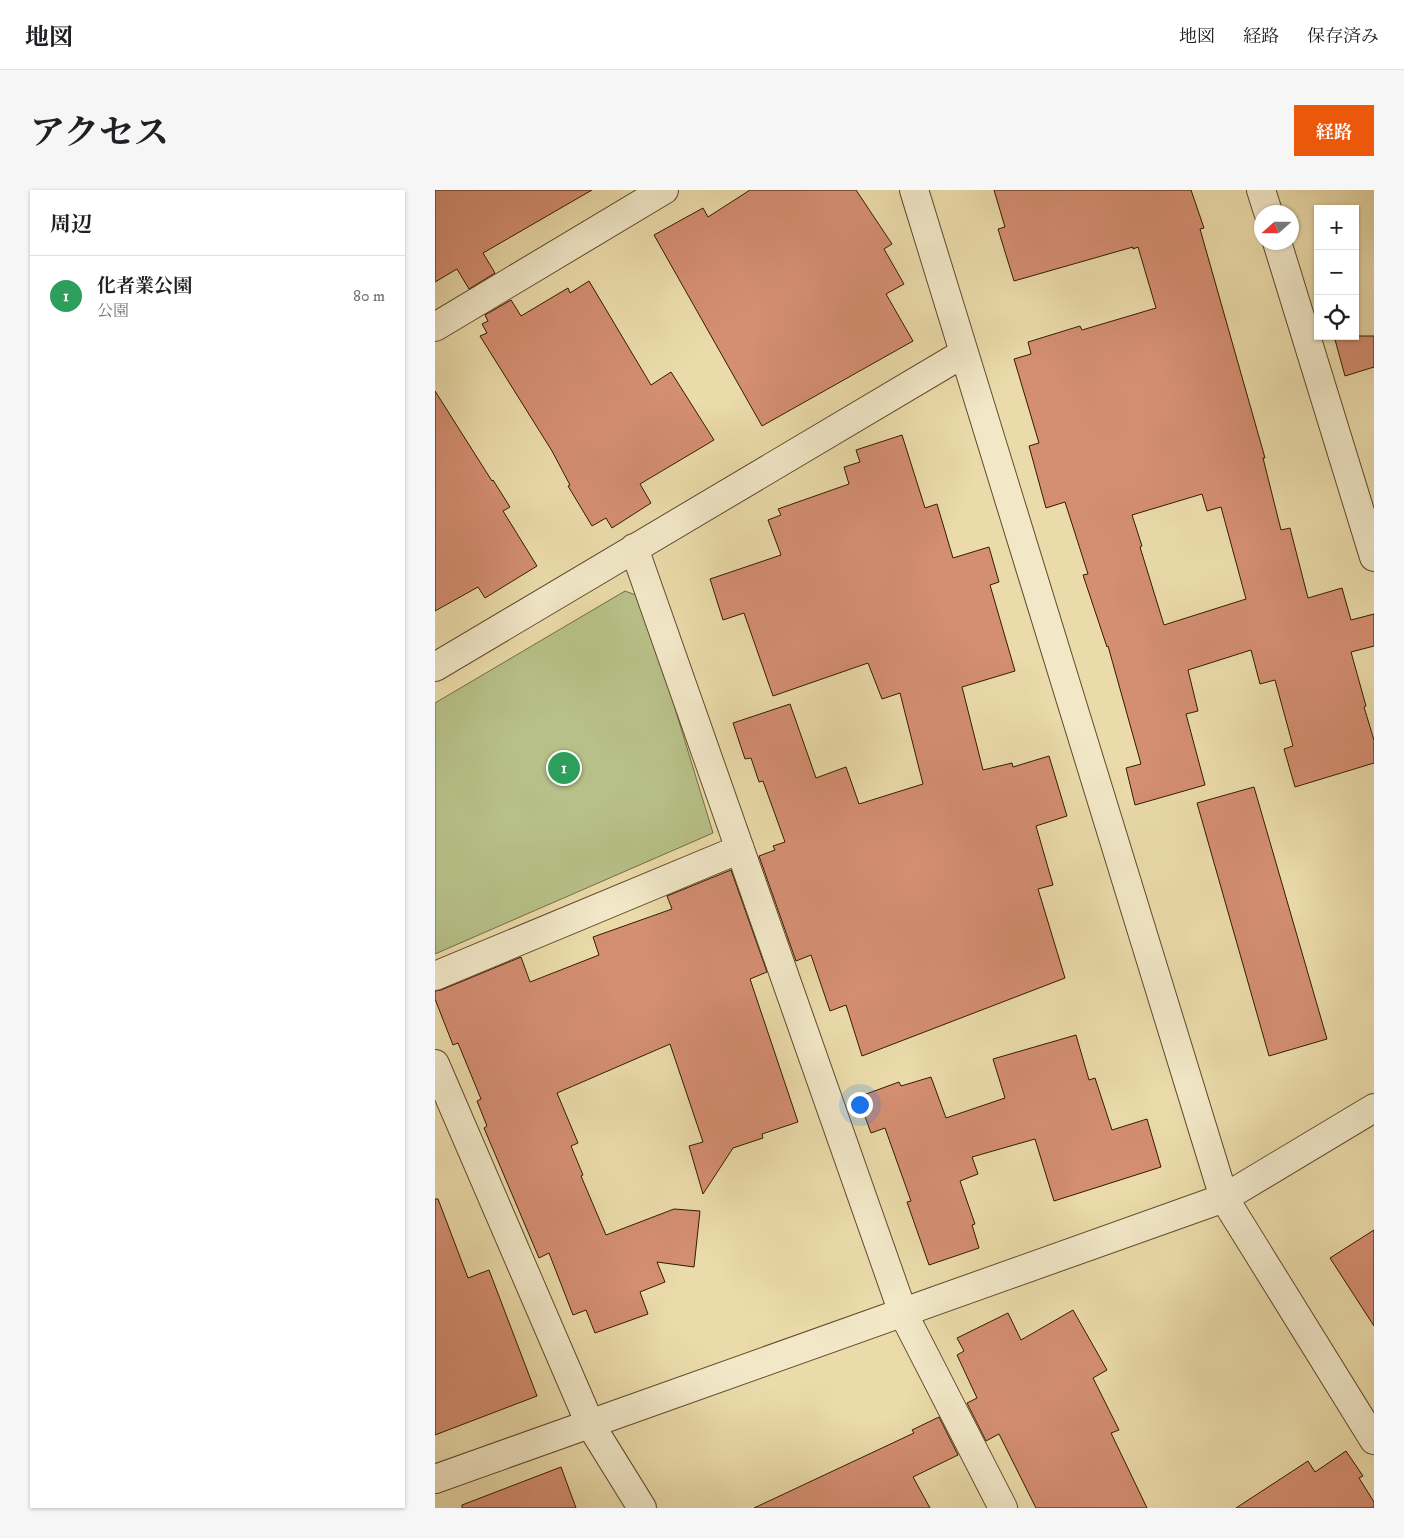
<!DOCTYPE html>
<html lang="ja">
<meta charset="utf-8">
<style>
:root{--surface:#fff;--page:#f6f6f6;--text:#202124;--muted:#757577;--line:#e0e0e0;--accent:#ea580c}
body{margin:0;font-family:"IM FELL DW Pica","Noto Serif JP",serif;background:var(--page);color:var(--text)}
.controls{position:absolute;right:15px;top:15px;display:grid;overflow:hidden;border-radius:0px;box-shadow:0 1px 4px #0004}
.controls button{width:45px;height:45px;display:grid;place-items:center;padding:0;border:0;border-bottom:1px solid var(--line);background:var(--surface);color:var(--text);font:25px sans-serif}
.compass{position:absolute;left:819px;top:15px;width:45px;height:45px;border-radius:50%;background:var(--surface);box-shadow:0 1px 4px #0004;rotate:249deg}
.you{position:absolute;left:424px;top:914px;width:18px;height:18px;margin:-12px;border:4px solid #fff;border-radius:50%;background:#1a73e8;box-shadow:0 0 0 8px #1a73e833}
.badge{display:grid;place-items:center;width:32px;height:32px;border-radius:50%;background:var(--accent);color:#fff;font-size:16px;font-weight:700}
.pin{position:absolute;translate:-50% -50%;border:2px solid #fff;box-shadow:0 1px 5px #0006}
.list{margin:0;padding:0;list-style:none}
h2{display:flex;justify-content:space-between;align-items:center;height:65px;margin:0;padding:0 20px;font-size:21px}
h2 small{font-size:16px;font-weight:400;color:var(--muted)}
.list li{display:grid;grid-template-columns:32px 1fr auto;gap:15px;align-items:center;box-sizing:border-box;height:80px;padding:0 20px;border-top:1px solid var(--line)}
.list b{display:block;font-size:19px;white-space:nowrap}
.list p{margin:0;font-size:16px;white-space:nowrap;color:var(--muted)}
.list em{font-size:16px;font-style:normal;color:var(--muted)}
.icon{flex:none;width:28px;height:28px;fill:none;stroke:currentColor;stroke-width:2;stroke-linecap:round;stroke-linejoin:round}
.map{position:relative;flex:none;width:939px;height:1318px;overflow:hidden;border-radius:0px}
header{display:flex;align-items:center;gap:30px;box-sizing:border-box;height:70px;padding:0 25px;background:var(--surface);border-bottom:1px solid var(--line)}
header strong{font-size:24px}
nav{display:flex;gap:28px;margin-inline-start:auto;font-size:18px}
.intro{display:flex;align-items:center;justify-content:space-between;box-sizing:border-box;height:120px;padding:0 30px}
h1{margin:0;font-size:35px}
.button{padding:12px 22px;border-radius:0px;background:var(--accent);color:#fff;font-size:18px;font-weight:700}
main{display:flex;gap:30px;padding:0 30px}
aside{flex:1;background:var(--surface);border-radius:0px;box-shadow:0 1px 4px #0004}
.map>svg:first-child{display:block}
.green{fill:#b7c088;stroke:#756d44}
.building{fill:#d48e72;stroke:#331a00;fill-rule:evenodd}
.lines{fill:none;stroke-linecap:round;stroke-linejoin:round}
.minor-casing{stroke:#614a2a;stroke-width:30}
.tertiary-casing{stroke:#614a2a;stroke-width:30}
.minor{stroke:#f2e8c8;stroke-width:28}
.tertiary{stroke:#f2e8c8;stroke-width:28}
</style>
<header>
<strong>地図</strong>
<nav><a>地図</a><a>経路</a><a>保存済み</a></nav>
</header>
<div class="intro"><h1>アクセス</h1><a class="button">経路</a></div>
<main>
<aside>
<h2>周辺<small></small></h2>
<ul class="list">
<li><span class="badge" style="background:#2e9e5b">1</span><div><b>化者業公園</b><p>公園</p></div><em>80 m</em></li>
</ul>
</aside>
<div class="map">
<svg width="939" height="1318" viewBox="0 0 939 1318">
<rect width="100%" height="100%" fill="#ebdbaa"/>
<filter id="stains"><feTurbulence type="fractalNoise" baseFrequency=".004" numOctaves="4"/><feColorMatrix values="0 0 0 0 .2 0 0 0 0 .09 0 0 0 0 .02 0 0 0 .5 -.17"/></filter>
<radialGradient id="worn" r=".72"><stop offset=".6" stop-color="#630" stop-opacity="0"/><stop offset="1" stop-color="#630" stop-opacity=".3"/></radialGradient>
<path class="green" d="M190 401 206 407 278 643 0 764V513Z"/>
<path class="building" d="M0 0H157L48 63 60 83 34 99 22 79 0 92Z
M315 0H421L457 54 449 59 469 94 451 104 478 151 327 236 219 45 268 18 273 27Z
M559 0H756L769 38 765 39 830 268H828L846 340 855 338 873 408 907 398 916 430 939 424V456L916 462 931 516 929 517 939 550V573L860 597 849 559 858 556 840 490 825 494 816 460 753 480 763 521 751 524 770 595 700 615 691 578 706 574 673 456 672 457 648 385 653 384 630 312 611 318 594 256 604 253 579 169 596 164 593 152 645 136 647 140 721 118 703 57 698 59V57L579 91 563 39 570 37ZM767 304 772 321 786 317 811 409 729 435 705 357 707 356 697 325Z
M154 91 216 195 236 182 279 250 205 294 216 313 177 338 171 328 157 336 133 296 135 295 117 261 45 146 52 143 47 134 53 131 50 125 76 110 86 126 133 98 135 103Z
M899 146H939V177L910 186Z
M0 201 57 291 58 290 75 317 68 321 102 376 50 408 43 397 0 421Z
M467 245 490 318 502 314 518 368 554 357 564 392 555 395 580 481 527 497 548 580 577 573 578 577 614 566 632 626 601 636 618 695 603 699 630 788 427 866 411 815 395 821 376 765 361 771 324 666 340 660 338 656 350 652 328 591 324 592 316 568 310 569 298 533 355 514 381 588 411 577 424 614 488 594 465 503 447 509 433 473 338 506 309 423 288 430 275 389 346 365 333 330 346 325 343 319 414 294 409 277 425 272 421 260Z
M819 597 892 849 834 866 762 613Z
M296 680 332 782 315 789 363 932 327 944 328 948 298 958 268 1004 254 956 268 952 235 854 122 903 143 953 136 956 148 985 146 986 171 1045 239 1019 265 1021 259 1077 222 1072 230 1092 205 1102 213 1124 160 1143 151 1120 138 1125 114 1063 104 1068 49 938 52 936 42 911 46 909 23 853 18 855 0 809V801L6 800 86 767 95 792 164 765 158 747 237 719 232 706Z
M641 845 654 890 660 888 677 940 712 929 726 977 619 1011 600 949 537 967 543 984 525 991 540 1034 537 1035 544 1058 494 1075 472 1012 476 1011 450 938 436 943 423 907 464 892 466 896 496 887 511 928 570 908 558 869Z
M0 1009H3L33 1088 54 1080 102 1206 0 1245Z
M939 1040V1136L895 1068Z
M638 1120 672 1180 658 1188 684 1240 676 1243 712 1318H601L564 1244 551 1251 532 1213 542 1208 522 1165 529 1161 522 1148 573 1123 586 1150Z
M504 1227 523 1265 478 1287 495 1318H319L479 1243 477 1240Z
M911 1261 928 1286 924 1288 939 1312V1318H801L873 1271 880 1282Z
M126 1277 141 1318H27V1315Z"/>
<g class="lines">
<g class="minor-casing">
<path id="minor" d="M479 0 789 1008 939 1250
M826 0 833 22
M842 52 939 367
M0 137 229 0
M199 358 468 1123 568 1318
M0 477 529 163
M0 786 305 659
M0 874 155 1234 207 1318"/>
</g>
<g class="tertiary-casing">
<path id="tertiary" d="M0 1289 789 1008 939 918"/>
</g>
<use href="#minor" class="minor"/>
<use href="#tertiary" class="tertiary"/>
</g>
<rect width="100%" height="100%" filter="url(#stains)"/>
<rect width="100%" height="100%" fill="url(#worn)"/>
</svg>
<div class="controls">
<button>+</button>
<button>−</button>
<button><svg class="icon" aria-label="locate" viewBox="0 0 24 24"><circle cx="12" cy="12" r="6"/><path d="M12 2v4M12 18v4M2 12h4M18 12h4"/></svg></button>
</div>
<svg class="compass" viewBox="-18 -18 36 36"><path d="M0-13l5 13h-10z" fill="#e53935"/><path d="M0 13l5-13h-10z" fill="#757577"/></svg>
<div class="you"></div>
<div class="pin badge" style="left:129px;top:578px;background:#2e9e5b">1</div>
</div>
</main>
